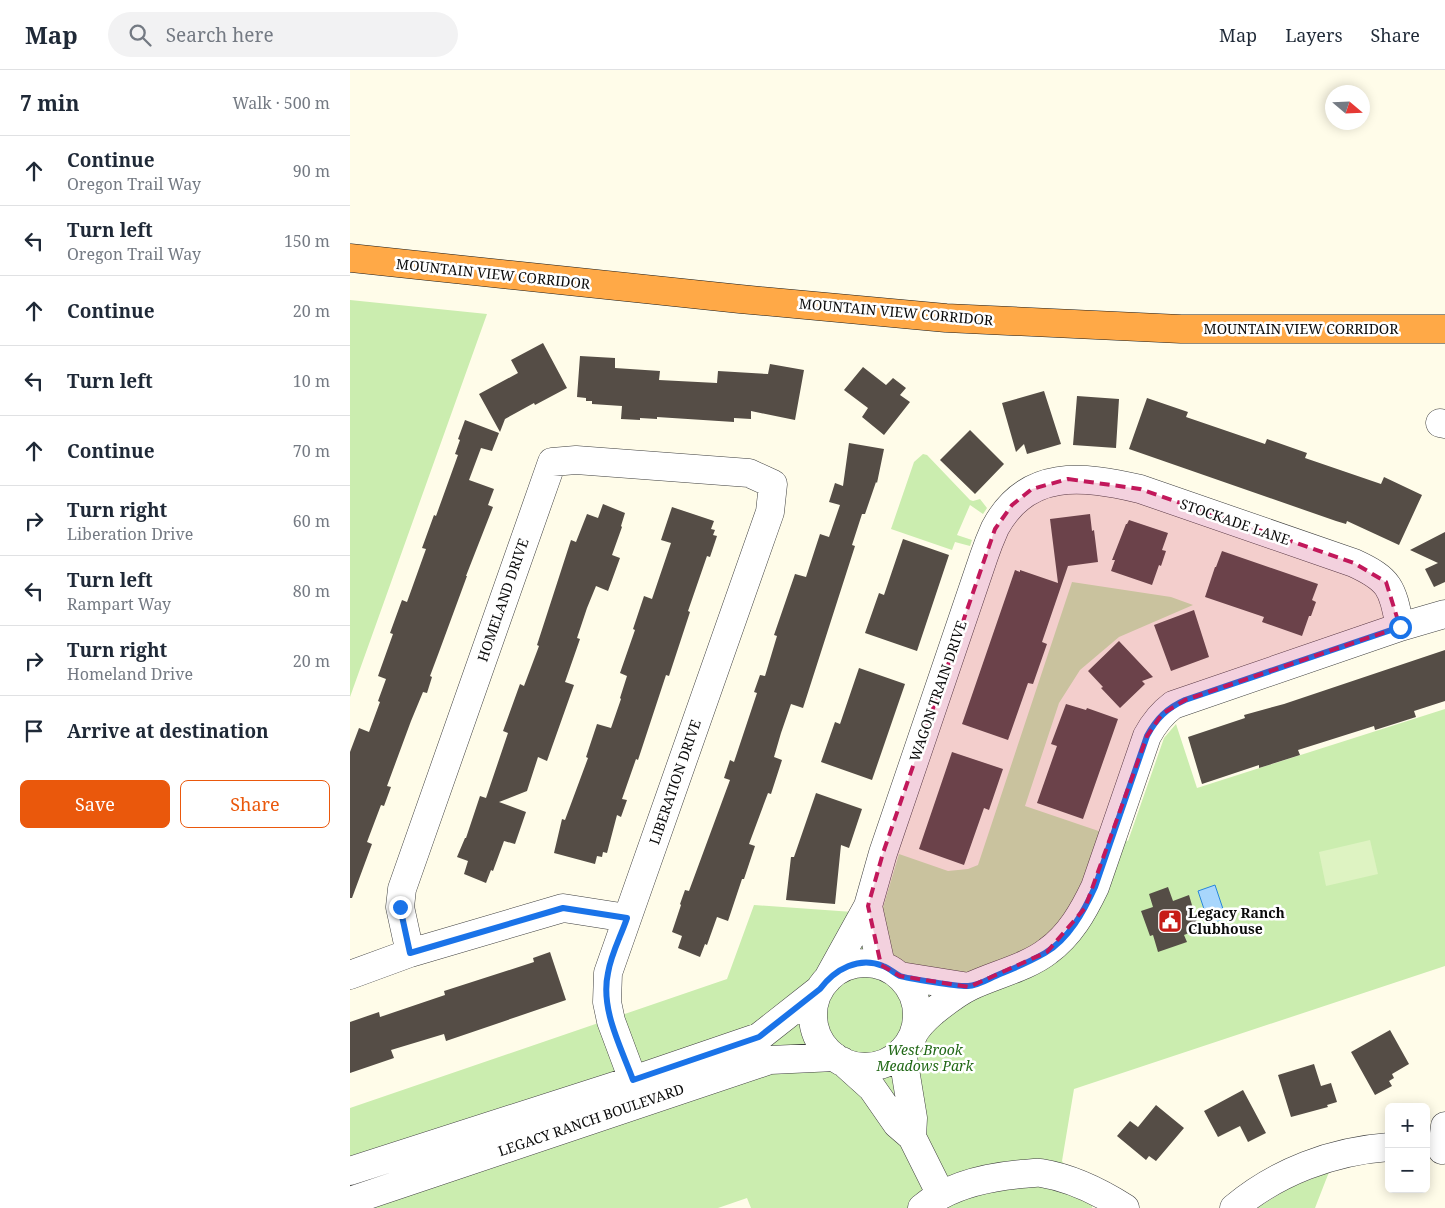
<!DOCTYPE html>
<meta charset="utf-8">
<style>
:root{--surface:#fff;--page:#f2f2f3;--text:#1f2937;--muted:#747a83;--line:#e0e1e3;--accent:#ea580c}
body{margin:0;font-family:"Noto Serif",serif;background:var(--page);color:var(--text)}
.controls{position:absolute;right:15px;bottom:15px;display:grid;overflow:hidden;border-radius:8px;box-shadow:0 2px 12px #0003}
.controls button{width:45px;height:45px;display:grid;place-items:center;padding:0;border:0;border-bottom:1px solid var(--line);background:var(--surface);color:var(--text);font:25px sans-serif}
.compass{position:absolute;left:975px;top:15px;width:45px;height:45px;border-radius:50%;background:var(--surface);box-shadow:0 2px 12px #0003;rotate:109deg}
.stop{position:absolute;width:15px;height:15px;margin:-11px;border:4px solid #1a73e8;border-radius:50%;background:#fff}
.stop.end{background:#1a73e8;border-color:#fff;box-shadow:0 1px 5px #0008}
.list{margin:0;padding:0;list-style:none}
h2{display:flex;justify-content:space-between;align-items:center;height:65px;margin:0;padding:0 20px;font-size:21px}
h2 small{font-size:16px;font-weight:400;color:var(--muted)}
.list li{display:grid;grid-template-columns:32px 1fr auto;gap:15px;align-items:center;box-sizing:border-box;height:70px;padding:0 20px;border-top:1px solid var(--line)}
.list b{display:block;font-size:19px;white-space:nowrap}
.list p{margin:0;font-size:16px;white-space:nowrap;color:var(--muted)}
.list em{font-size:16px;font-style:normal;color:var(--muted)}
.actions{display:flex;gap:10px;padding:15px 20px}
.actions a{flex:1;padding:11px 0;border:1px solid var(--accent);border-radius:8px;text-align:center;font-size:18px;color:var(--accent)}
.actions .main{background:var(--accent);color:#fff}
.icon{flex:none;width:28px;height:28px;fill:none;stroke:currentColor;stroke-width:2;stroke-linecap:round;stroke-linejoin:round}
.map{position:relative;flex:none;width:1095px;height:1138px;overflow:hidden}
header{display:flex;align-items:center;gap:30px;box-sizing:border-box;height:70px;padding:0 25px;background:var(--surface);border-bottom:1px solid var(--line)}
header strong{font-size:24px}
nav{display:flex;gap:28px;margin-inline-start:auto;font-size:18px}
.search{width:350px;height:45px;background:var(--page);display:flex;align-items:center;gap:12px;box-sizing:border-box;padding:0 18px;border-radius:28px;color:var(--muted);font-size:19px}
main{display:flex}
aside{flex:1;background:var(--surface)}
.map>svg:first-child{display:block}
.green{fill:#cbedaf}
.pitch{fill:#def3c2}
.water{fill:#a8d6fc;stroke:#2886da}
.building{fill:#554d46}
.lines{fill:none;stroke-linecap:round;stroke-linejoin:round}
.minor-casing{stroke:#3e3e3e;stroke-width:29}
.highway-casing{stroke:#1c1c1c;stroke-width:29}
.minor{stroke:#fff;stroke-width:28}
.highway{stroke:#ffa947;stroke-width:28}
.route{stroke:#1a73e8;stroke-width:6}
.marked{fill:#c2185b;fill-opacity:0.2;stroke:#c2185b;stroke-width:4;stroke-dasharray:10 6;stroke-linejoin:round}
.labels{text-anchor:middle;stroke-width:5;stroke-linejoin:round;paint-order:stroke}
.street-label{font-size:14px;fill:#0b0b0b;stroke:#fff}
.poi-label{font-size:14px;font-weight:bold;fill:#0b0b0b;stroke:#fff;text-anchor:start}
.park-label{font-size:14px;font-style:italic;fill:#216816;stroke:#fff}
</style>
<header>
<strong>Map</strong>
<div class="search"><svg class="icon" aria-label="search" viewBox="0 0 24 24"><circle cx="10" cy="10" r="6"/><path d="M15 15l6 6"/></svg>Search here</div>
<nav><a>Map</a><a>Layers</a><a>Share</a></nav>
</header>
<main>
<aside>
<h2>7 min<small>Walk · 500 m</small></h2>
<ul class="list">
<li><svg class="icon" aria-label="ahead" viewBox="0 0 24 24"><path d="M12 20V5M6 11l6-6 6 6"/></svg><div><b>Continue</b><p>Oregon Trail Way</p></div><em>90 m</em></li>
<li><svg class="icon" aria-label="left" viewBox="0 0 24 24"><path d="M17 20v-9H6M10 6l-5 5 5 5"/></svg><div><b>Turn left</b><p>Oregon Trail Way</p></div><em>150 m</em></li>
<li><svg class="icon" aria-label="ahead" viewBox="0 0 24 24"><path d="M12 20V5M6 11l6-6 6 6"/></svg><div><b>Continue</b></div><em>20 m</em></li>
<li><svg class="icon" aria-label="left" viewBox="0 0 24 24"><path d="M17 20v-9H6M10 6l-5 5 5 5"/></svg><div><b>Turn left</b></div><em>10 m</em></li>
<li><svg class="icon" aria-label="ahead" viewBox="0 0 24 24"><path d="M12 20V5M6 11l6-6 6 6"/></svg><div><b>Continue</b></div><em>70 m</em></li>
<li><svg class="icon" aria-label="right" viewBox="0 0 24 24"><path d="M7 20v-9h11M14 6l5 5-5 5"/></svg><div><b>Turn right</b><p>Liberation Drive</p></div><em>60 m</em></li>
<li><svg class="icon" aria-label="left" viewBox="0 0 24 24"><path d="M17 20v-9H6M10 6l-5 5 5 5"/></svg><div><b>Turn left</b><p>Rampart Way</p></div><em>80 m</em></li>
<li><svg class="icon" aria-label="right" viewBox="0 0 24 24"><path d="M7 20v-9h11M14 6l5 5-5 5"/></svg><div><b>Turn right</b><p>Homeland Drive</p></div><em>20 m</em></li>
<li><svg class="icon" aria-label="arrive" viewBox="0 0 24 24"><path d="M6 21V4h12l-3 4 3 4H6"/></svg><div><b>Arrive at destination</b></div></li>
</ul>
<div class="actions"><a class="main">Save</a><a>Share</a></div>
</aside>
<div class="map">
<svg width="1095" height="1138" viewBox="0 0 1095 1138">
<rect width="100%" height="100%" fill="#fffce9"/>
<path class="green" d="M0 230 137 244 0 627Z
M573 384 577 385 620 430 623 431 630 429 637 438 633 444 620 435 607 465 622 470 620 476 605 472 602 480 541 459 564 392Z
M722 512 821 527 843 535 769 567 730 600 709 633 675 736 778 771 814 668 826 654 847 718 1095 639V896L724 1019 712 1091 743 1135 742 1138H401L397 1128 368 1138H0V1038L377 909 404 835 531 844 549 784 598 801 618 799 628 795Z
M979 1102 965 1138H907L941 1117Z"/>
<path class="pitch" d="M1020 770 1028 804 976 816 969 782Z"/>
<path class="water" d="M865 815 876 848 859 854 848 821Z"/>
<path class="building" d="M193 273 217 318 185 335 184 333 155 349 150 362 129 324 168 303 161 290Z
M230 286 265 288V298L310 301 309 310 367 313 368 301 418 304 420 294 454 300 445 350 401 341V349L384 348V352L307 347V349L290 348V350L271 349 272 336 242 334V331H236V328L227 327Z
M513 297 536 315 543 308 556 318 550 325 560 332 534 365 512 347 518 338 494 320Z
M694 321 711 374 677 384 674 374 666 382 652 333Z
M727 326 769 329 766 378 723 375Z
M797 328 838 342 836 347 915 374 917 369 957 383 955 388 1031 414 1034 407 1072 425 1049 475 997 451 996 454 986 451 779 379Z
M115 350 149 363 142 381 131 378 119 410 144 419 138 435 143 437 116 506H117L89 582 80 606 82 607 77 623 73 622 61 651 37 716 41 717 34 736 31 735 17 772 22 774 2 828H0V682L9 658 19 662 30 632 28 631 36 609 28 606 43 564 40 563 52 530 57 532 76 479 72 478 84 445 86 446 108 385 105 384 110 370 108 369Z
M620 360 654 394 625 424 590 390Z
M499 373 534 379 527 413 526 412 515 444H512L502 475 505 476 453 638 441 634 431 663 424 687 432 690 421 724 418 723 399 774 405 776 394 809H392L378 851 367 847 357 875 355 874 350 887 328 878 332 866 322 862 331 835 330 834 335 820 339 821 380 710 374 708 380 690 384 692 407 623 404 622 410 605 415 606 427 566 424 565 445 504 456 507 470 464 479 467 490 435 479 432 485 413 493 416Z
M253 434 275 443 271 456 272 457 262 485 270 488 258 521 246 516 237 538 227 568 230 569 215 612 224 615 197 691 188 687 177 721 149 732 176 742 165 774 154 771 143 801 141 800 136 813 114 804 118 791 107 787 115 768H116L130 726 136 728 158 663 153 661 170 614 174 616 189 576 187 575 221 470 226 472 237 444 248 448Z
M322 437 364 451 361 459 365 460 363 465 367 466 360 487 357 486 338 541 340 542 319 606 316 605 288 690 286 689 272 729 277 730 271 747 267 745 257 783 253 782 252 787 247 786 245 794 204 783 212 749 215 750 238 688 236 687 247 654 261 658 271 629 270 628 277 606 270 603 285 560 283 559 294 526 302 529 321 473 311 470Z
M740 444 742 461 744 460 748 492 718 496 692 572 697 574 683 614 678 613 658 670 612 654 665 500 670 502V500L708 513 700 449Z
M779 450 818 463 812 480 816 481 811 496 809 495 802 515 761 501 765 490H762L776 454H777Z
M1095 462V512L1084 517 1075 499 1088 493 1060 480Z
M553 469 599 485 567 581 515 563 529 523 534 525Z
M872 481 968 514 962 530 966 532 961 546H959L952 566 912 552 914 547 855 527 865 497H866Z
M844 540 859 587 821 601 804 555Z
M769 571 803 607 792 611 795 614 770 638 751 618 753 617 738 601Z
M1095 580V631L1064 641 1066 647 1025 660 1024 656 948 680 950 685 909 698V695L852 714 838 667 895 648 894 645 934 634Z
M509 598 555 614 522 710 471 692 485 652 490 654Z
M716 634 736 640 737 638 768 649 733 749 687 733 707 676 701 674Z
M602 682 653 699 639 740 634 738 614 795 569 779Z
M466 723 512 739 499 778 491 775 485 834 436 830 441 787H444Z
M818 817 823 831 839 825 849 859 834 865 837 872 808 882 803 865 800 866 791 841 803 837 799 824Z
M200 882 216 930 96 971 94 964 41 980 44 988 0 1003V952L29 942 30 947 95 925 94 921 184 892 183 888Z
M1040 960 1059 994 1042 1004 1044 1008 1039 1011 1042 1016 1025 1025 1001 982Z
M964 994 971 1016 981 1013 987 1032 977 1035 978 1037 941 1047 928 1005Z
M893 1020 916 1063 898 1072 890 1056 868 1067 854 1041Z
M806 1035 834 1058 806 1091 799 1086 796 1090 767 1066 780 1051 788 1057Z"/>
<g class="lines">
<g class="minor-casing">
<path id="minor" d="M1090 353 1095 354
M518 836 531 895
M60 883 50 837 52 819 202 392 226 390 399 403 423 414 420 442 258 903 257 932 261 951 283 1010
M463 945a52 52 0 1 1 104 0a52 52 0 1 1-104 0Z
M0 905 60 883 213 838 277 848
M550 906 619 917
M477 910 518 836 533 783 634 486C637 477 641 467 645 458 677 398 733 406 790 419L1004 493C1041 510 1042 518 1050 557
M563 965C568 955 575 949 583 942 594 933 608 922 621 916 644 905 678 897 698 881 720 865 733 842 745 817L797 666C804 653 811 644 823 635L1050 557 1095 544
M552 981 563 1048 562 1067
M492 991 522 1018 547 1054 562 1067 591 1125
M1092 1080 1095 1056
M0 1101 283 1010 409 967 470 919
M0 1131 420 990 485 987
M572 1138C599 1115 638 1107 672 1104 678 1104 685 1102 691 1103 722 1108 750 1122 775 1138
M884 1138C927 1102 982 1081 1039 1077"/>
</g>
<g class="highway-casing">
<path id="highway" d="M0 188 390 229 596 248 831 259H1095"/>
</g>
<use href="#minor" class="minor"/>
<use href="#highway" class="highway"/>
</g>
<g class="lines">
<path class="route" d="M50 837 60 883 213 838 277 848C271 866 261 884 258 903 250 939 271 977 283 1010L409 967 470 919C485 899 509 886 533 896 539 898 544 903 550 906 556 908 610 917 618 916 628 916 640 908 650 904 665 898 681 891 695 883 719 869 734 841 745 817L797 666C806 649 817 638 835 630L1050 557"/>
</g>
<path class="marked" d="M718 409 790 419 1004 493 1036 512 1050 557 835 630 812 644 797 666 735 838 697 882 619 917 550 906 531 895 518 836 533 783 645 459 662 435 682 419Z"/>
<defs>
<g id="civic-square" transform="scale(1.25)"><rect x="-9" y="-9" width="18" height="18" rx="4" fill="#c71c17" stroke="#fff"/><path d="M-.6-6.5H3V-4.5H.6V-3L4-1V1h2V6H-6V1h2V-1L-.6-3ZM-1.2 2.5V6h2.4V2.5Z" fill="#fff"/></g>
</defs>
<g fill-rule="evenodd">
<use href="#civic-square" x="820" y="851"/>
</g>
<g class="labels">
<g class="street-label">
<text transform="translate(143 204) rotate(6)" y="5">MOUNTAIN VIEW CORRIDOR</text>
<text transform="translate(546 242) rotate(5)" y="5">MOUNTAIN VIEW CORRIDOR</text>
<text x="951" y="264">MOUNTAIN VIEW CORRIDOR</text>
<text transform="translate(885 452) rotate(19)" y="5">STOCKADE LANE</text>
<text transform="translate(153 530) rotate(-71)" y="5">HOMELAND DRIVE</text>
<text transform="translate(588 621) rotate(-71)" y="5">WAGON TRAIN DRIVE</text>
<text transform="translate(325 712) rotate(-71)" y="5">LIBERATION DRIVE</text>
<text transform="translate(241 1050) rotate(-19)" y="5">LEGACY RANCH BOULEVARD</text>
</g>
<g class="poi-label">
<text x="838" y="848">Legacy Ranch<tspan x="838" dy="16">Clubhouse</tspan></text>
</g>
<g class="park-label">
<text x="575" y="985">West Brook<tspan x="575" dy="16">Meadows Park</tspan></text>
</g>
</g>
</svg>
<div class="controls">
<button>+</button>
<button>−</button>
</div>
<svg class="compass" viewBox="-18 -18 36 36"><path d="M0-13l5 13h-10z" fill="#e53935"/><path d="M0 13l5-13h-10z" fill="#747a83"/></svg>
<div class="stop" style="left:1050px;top:557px"></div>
<div class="stop end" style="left:50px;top:837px"></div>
</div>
</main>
